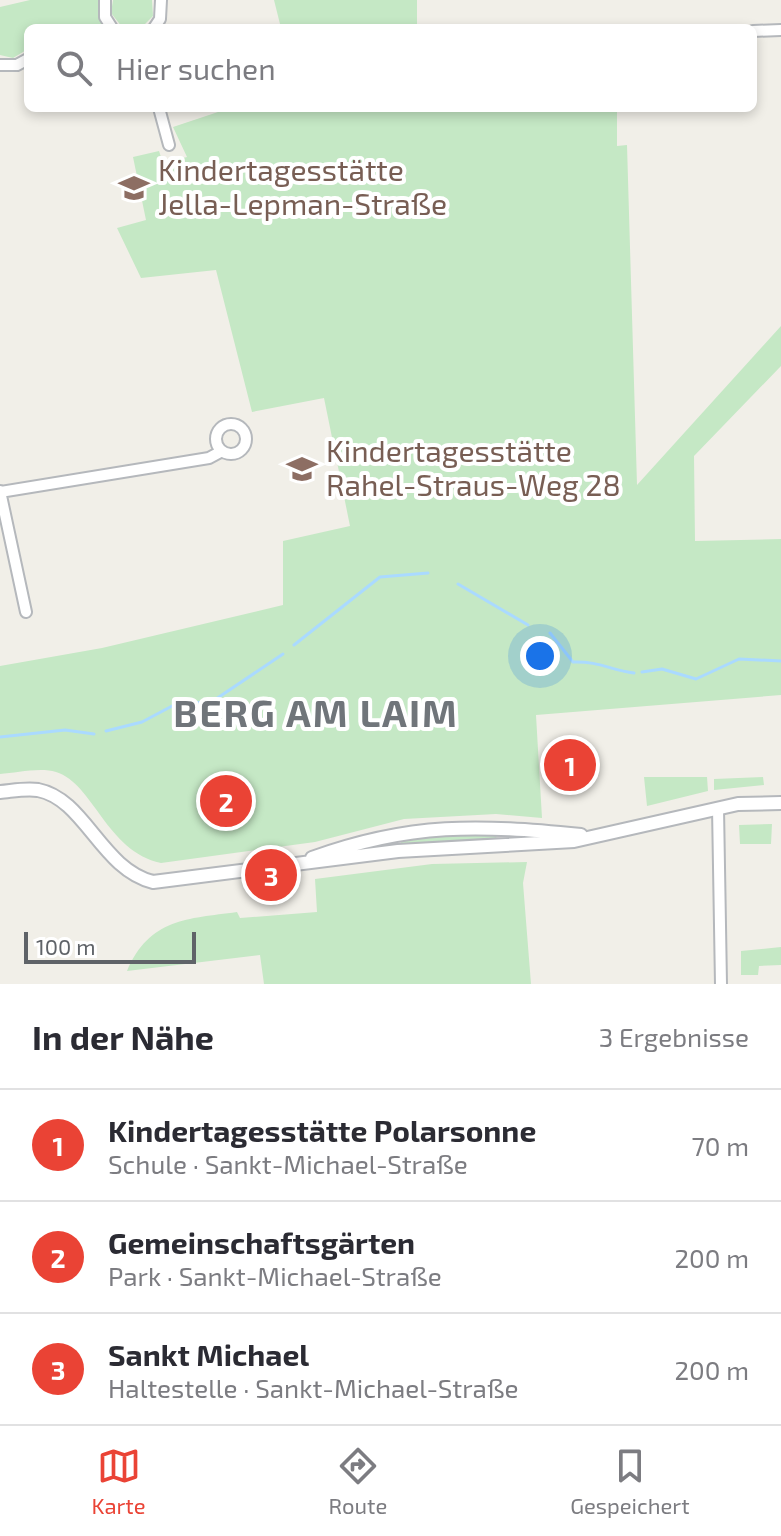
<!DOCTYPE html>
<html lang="de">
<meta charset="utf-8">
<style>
:root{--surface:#fff;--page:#f2f2f3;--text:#2b2b33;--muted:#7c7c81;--line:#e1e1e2;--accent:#ea4335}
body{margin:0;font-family:"Exo 2",sans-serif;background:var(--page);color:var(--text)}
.scale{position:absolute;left:24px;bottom:20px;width:172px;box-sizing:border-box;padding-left:8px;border:4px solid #5f6368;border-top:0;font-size:22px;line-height:28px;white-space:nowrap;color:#5f6368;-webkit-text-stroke:6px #fff;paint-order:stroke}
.you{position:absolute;left:540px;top:656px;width:28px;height:28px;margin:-20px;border:6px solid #fff;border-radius:50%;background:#1a73e8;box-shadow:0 0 0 12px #1a73e833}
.badge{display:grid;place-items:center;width:52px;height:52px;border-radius:50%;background:var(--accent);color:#fff;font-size:26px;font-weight:700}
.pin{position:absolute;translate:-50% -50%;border:4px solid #fff;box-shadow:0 2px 8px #0006}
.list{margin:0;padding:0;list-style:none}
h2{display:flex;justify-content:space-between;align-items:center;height:104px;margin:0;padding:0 32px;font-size:34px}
h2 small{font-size:26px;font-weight:400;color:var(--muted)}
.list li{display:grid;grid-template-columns:52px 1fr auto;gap:24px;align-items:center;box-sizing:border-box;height:112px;padding:0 32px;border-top:2px solid var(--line)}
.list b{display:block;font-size:30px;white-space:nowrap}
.list p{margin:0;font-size:26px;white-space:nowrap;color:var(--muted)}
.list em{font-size:26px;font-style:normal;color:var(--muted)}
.icon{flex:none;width:44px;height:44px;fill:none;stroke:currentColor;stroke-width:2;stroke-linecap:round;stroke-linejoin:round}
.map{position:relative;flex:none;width:781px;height:984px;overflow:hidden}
.search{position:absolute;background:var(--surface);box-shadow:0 4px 12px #0003;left:24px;right:24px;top:24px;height:88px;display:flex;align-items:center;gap:20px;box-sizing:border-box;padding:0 28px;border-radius:12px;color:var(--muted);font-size:30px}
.sheet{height:440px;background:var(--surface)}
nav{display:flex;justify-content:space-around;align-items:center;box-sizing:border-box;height:112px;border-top:2px solid var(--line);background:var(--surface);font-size:22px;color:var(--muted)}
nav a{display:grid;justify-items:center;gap:4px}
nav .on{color:var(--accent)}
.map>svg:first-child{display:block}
.green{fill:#c5e8c5}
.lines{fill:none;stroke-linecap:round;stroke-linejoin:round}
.stream{stroke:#aadaff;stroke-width:3}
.minor-casing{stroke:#b5b8bc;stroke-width:14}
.tertiary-casing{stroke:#b5b8bc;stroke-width:16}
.minor{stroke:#fff;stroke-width:10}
.tertiary{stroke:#fff;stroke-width:12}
.labels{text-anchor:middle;stroke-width:8;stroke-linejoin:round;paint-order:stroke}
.education-label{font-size:30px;fill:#785e54;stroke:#fff;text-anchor:start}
.district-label{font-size:38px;font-weight:bold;letter-spacing:2px;fill:#70757a;stroke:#fff}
</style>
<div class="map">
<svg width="781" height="984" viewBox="0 0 781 984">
<rect width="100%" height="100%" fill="#f1efe8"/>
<path class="green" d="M30,0H98L102,28H28V49L13,58L0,55V7Z
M113,0H152L153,16L141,28L122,27L111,13Z
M274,0H417V28H281Z
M218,108H617V146L627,145L637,485L781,326V366L694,456L695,541L781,539V695L536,715L542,818L496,814L404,819L315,842L161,863C106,851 94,784 56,772C40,767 16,773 0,774V666L102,648L283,605V541L350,526L324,398L252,412L216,270L141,278L117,228L146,220L133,157L159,151L163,163L187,157L173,127L218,112Z
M644,777H707L708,791L647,806Z
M763,777L764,785L714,790V779Z
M772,824L771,844H740L739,825Z
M497,832L496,841L402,847L400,837Z
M527,862L523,883L531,984H264L260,955L127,971C150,918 187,919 237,912L240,918L317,912L315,879L432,864Z
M781,906V965L759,966L758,975H741V951L781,947Z"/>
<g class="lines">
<path class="stream" d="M458,584L528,625
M550,633L573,662C598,661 611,670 634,673
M294,645L380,577L428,573
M642,672L662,669L696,679L739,659L781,661
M106,731L142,722L174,705L213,701L283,654
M0,737L65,730L94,734"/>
<g class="minor-casing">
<path id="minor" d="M105,0V17L112,28
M154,28L160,19L161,0
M753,31L781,30
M0,65H17L28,59
M159,108L169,145
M216 439a15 15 0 1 1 30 0a15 15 0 1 1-30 0Z
M0,491L26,612
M0,492L209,458L222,451
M718,808L721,984"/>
</g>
<g class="tertiary-casing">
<path id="tertiary" d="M0,792C12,791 26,788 38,790C85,799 101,869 153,882L398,851L574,841L738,804L781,803
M312,858C411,822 479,825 581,835"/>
</g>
<use href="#minor" class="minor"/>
<use href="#tertiary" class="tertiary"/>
</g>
<defs>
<g id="school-bare" transform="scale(2.4)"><path d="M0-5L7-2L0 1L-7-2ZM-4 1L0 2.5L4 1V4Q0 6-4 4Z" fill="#8d6e63" stroke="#fff" stroke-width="2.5" paint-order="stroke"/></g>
</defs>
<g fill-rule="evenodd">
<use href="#school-bare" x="134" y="188"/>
<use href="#school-bare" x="302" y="469"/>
</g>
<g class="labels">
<g class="education-label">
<text x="158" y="181">Kindertagesstätte<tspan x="158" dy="34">Jella-Lepman-Straße</tspan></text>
<text x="326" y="462">Kindertagesstätte<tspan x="326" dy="34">Rahel-Straus-Weg 28</tspan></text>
</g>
<g class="district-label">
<text x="316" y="727">BERG AM LAIM</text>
</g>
</g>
</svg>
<div class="scale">100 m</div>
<div class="you"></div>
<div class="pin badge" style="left:570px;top:765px">1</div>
<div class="pin badge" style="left:226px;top:801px">2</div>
<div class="pin badge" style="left:271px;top:875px">3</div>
<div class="search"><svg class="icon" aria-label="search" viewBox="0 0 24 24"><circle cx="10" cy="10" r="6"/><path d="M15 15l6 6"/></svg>Hier suchen</div>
</div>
<section class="sheet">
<h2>In der Nähe<small>3 Ergebnisse</small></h2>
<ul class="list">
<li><span class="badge">1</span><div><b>Kindertagesstätte Polarsonne</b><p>Schule · Sankt-Michael-Straße</p></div><em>70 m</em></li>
<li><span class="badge">2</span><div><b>Gemeinschaftsgärten</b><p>Park · Sankt-Michael-Straße</p></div><em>200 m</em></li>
<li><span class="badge">3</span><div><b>Sankt Michael</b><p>Haltestelle · Sankt-Michael-Straße</p></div><em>200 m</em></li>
</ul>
</section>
<nav>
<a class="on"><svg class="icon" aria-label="map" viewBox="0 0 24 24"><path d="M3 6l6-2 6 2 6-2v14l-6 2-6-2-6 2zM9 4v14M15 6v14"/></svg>Karte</a>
<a><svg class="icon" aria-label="directions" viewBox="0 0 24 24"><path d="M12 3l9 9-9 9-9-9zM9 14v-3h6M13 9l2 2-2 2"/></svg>Route</a>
<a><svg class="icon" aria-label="saved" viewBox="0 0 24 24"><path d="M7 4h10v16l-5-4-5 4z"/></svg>Gespeichert</a>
</nav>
